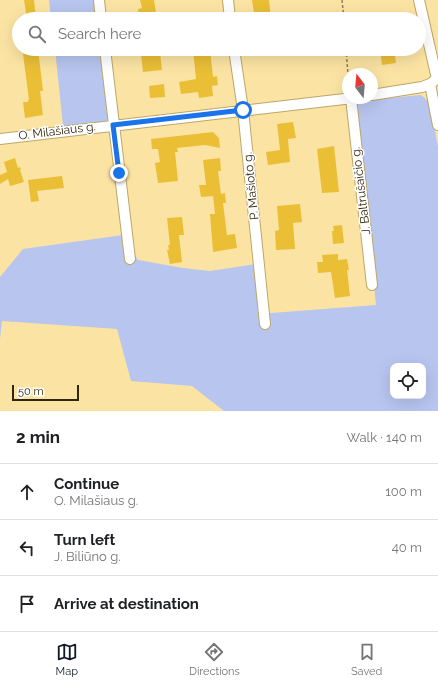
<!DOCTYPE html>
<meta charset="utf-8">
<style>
:root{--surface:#fff;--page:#f6f6f6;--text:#202124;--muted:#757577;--line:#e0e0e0;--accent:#111827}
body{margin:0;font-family:Raleway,sans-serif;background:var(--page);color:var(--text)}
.controls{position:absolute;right:12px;bottom:12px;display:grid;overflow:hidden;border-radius:8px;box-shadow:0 4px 16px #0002}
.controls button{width:36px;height:36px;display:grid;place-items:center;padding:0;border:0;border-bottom:1px solid var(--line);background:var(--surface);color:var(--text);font:20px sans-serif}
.compass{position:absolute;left:342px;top:68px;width:36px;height:36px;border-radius:50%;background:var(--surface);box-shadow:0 4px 16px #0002;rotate:344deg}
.scale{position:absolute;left:12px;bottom:10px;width:67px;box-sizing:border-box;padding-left:4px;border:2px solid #31270d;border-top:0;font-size:11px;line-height:14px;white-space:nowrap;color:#31270d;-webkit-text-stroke:3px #fff;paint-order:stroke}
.stop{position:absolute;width:12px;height:12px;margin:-9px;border:3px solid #1a73e8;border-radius:50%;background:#fff}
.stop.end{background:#1a73e8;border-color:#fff;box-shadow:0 1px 4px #0008}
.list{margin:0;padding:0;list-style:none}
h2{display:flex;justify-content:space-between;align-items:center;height:52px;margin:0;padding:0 16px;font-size:17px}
h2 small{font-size:13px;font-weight:400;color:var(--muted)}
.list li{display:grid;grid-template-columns:26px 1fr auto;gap:12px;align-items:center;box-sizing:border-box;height:56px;padding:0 16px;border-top:1px solid var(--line)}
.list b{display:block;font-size:15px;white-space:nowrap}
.list p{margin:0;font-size:13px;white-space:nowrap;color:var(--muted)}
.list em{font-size:13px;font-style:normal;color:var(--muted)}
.icon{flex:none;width:22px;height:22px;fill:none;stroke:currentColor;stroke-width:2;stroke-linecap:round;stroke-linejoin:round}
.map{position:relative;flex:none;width:438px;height:411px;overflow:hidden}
.search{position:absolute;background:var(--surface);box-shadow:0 4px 16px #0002;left:12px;right:12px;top:12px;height:44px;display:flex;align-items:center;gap:10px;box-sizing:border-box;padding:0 14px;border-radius:22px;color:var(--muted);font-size:15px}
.sheet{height:220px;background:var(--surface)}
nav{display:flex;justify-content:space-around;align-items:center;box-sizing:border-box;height:56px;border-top:1px solid var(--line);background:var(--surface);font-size:11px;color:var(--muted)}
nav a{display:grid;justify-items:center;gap:2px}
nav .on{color:var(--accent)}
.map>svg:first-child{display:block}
.green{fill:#b7c5ef;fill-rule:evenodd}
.building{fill:#eabf36}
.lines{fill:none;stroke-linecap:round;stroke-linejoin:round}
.street-casing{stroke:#bda667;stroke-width:12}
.path{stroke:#938356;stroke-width:1.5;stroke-dasharray:3 2;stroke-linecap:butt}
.street{stroke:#fff;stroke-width:10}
.route{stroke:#1a73e8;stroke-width:5}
.labels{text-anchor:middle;stroke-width:3;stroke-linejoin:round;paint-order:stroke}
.street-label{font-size:12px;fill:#31270d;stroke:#fff}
</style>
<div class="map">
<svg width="438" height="411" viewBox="0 0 438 411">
<rect width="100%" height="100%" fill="#fbe4a3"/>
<path class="green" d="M49,0H96L98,19H51Z
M55,49H102L110,117L107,121L63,126Z
M421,95L429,102L438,146V411H224L192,386L131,381L117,329L2,321L0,339V277L23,249L123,235L138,260L183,268L210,271L256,264L258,314L376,305L365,199L355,107L358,101ZM393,366H423V396H393Z"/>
<path class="building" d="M24,0H34L36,19H27Z
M140,0H154L157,19H139L138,9L142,8Z
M252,0H269L271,19H255Z
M24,49H38L43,91H40L43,115L25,118L23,102H28V100H29L23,54H25Z
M193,49H210L213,77L217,76L218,85L212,86L213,96L199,98L198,92L181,94L179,82L196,79Z
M380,49H394L396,63L382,65Z
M160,52L162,70L143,72L141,54Z
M164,84L165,97L150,98L149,86Z
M293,122L296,138L288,139L290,162L268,165L266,152L280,150L277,124Z
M213,132L219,138L220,148L205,145L177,148L178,152H175L178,181L158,183L155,163L160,162L158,149H152L151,139Z
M334,146L339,192L322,193L317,149Z
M15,158L18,168L20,167L21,169L20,170L24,182L10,186L8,179L0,184V175L7,172L4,162Z
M220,158L221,171H218L221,194L225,193L226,203H223L227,235L235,234L237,248L213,252L210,214H215L213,196L201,197L199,185H206L203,160Z
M62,176L64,188L37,191L39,201L31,202L28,180Z
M300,204L302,222L293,223L295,249L276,250L275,231L279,230L277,206Z
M182,217L184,235H179L182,262L170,264L167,250H169L168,245H170L167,218Z
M342,225L344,243L333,244L332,231H334L333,226Z
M338,254V260L347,259L349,270H347L350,296L335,298L331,272L318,273L317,262H323L322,255Z"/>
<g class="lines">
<g class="street-casing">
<path id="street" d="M99,0L101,19
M228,0L230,19
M419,0L437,79
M105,49L130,259
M234,49L243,110L265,324
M430,84L438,125
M372,95L422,87L430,84L438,78
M351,98L372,285
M0,139L353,98"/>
</g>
<path class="path" d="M342,0L344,19
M346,49L348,74"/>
<use href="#street" class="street"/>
</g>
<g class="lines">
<path class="route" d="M119,173L113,125L243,110"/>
</g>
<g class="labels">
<g class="street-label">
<text transform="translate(57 131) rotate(-7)" y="4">O. Milašiaus g.</text>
<text transform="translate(251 186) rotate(-96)" y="4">P. Mašioto g.</text>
<text transform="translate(361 191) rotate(-97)" y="4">J. Baltrušaičio g.</text>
</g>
</g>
</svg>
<div class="controls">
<button><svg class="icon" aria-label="locate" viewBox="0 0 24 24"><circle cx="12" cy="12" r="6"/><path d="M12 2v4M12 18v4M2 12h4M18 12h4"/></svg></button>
</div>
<svg class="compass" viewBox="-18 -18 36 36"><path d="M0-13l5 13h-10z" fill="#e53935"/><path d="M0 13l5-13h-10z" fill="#757577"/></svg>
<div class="scale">50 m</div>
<div class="stop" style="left:243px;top:110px"></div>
<div class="stop end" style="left:119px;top:173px"></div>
<div class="search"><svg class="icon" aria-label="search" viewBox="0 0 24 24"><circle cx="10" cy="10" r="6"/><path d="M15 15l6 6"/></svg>Search here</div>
</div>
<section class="sheet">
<h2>2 min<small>Walk · 140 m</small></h2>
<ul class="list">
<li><svg class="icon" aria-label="ahead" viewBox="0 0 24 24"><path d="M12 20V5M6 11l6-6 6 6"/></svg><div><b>Continue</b><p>O. Milašiaus g.</p></div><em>100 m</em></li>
<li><svg class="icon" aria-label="left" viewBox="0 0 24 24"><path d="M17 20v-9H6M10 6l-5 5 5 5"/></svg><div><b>Turn left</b><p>J. Biliūno g.</p></div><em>40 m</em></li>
<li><svg class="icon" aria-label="arrive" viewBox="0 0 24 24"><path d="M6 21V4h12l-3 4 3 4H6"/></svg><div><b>Arrive at destination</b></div></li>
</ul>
</section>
<nav>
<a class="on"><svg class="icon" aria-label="map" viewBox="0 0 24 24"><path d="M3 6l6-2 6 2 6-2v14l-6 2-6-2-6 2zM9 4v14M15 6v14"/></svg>Map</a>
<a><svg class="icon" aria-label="directions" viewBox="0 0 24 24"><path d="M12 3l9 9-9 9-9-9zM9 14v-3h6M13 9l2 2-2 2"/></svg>Directions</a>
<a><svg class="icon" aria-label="saved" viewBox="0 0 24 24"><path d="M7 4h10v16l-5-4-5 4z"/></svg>Saved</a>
</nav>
